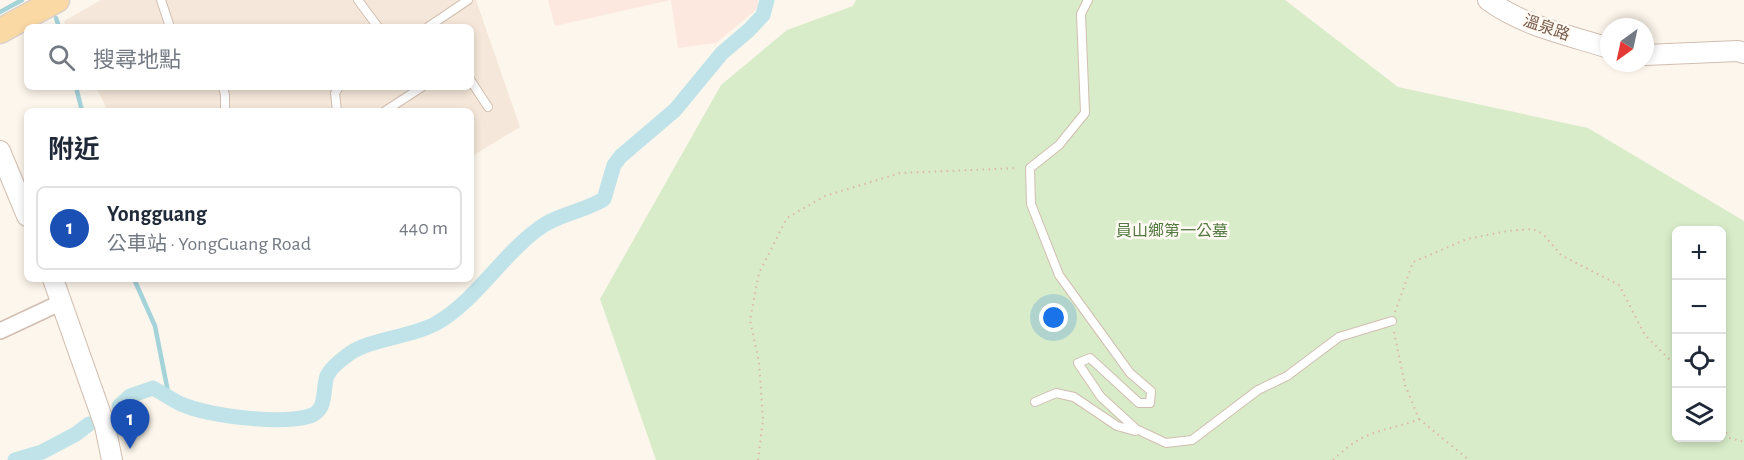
<!DOCTYPE html>
<html lang="zh-TW">
<meta charset="utf-8">
<style>
:root{--surface:#fff;--page:#f2f2f3;--text:#1f2937;--muted:#747a83;--line:#e0e1e3;--accent:#0f766e}
body{margin:0;font-family:"Alegreya Sans","Noto Sans TC",sans-serif;background:var(--page);color:var(--text)}
.controls{position:absolute;right:18px;bottom:18px;display:grid;overflow:hidden;border-radius:9px;box-shadow:0 3px 9px #0003}
.controls button{width:54px;height:54px;display:grid;place-items:center;padding:0;border:0;border-bottom:2px solid var(--line);background:var(--surface);color:var(--text);font:30px sans-serif}
.compass{position:absolute;left:1600px;top:18px;width:54px;height:54px;border-radius:50%;background:var(--surface);box-shadow:0 3px 9px #0003;rotate:213deg}
.you{position:absolute;left:1054px;top:318px;width:21px;height:21px;margin:-15px;border:4px solid #fff;border-radius:50%;background:#1a73e8;box-shadow:0 0 0 9px #1a73e833}
.badge{display:grid;place-items:center;width:39px;height:39px;border-radius:50%;background:var(--accent);color:#fff;font-size:20px;font-weight:700}
.pin{position:absolute;translate:-50% -50px;filter:drop-shadow(0 2px 3px #0008)}
.pin::after{content:'';position:absolute;top:32px;width:21px;height:18px;background:inherit;clip-path:polygon(0 0,100% 0,50% 100%)}
.list{margin:0;padding:0;list-style:none}
h2{display:flex;justify-content:space-between;align-items:center;height:78px;margin:0;padding:0 24px;font-size:26px}
h2 small{font-size:20px;font-weight:400;color:var(--muted)}
.list li{display:grid;grid-template-columns:39px 1fr auto;gap:18px;align-items:center;box-sizing:border-box;height:84px;margin:0 12px 12px;padding:0 12px;border:2px solid var(--line);border-radius:9px}
.list b{display:block;font-size:22px;white-space:nowrap}
.list p{margin:0;font-size:20px;white-space:nowrap;color:var(--muted)}
.list em{font-size:20px;font-style:normal;color:var(--muted)}
.icon{flex:none;width:33px;height:33px;fill:none;stroke:currentColor;stroke-width:2;stroke-linecap:round;stroke-linejoin:round}
.map{position:relative;flex:none;width:1744px;height:460px;overflow:hidden}
.search{position:absolute;background:var(--surface);box-shadow:0 3px 9px #0003;left:24px;top:24px;width:450px;height:66px;display:flex;align-items:center;gap:15px;box-sizing:border-box;padding:0 21px;border-radius:9px;color:var(--muted);font-size:22px}
.panel{position:absolute;background:var(--surface);box-shadow:0 3px 9px #0003;left:24px;top:108px;width:450px;height:174px;border-radius:9px}
.map>svg:first-child{display:block}
.residential{fill:#f5e8da}
.commercial{fill:#fde8e0}
.green{fill:#d8ecc9;fill-rule:evenodd}
.lines{fill:none;stroke-linecap:round;stroke-linejoin:round}
.stream{stroke:#a5d3da;stroke-width:4.5}
.canal{stroke:#bfe3e8;stroke-width:15}
.service-casing{stroke:#d1beb0;stroke-width:10}
.minor-casing{stroke:#d1beb0;stroke-width:18}
.tertiary-casing{stroke:#d1beb0;stroke-width:22}
.primary-casing{stroke:#dad1cd;stroke-width:27}
.path{stroke:#d9b8a5;stroke-width:2;stroke-dasharray:1.5 4.5;stroke-linecap:butt}
.service{stroke:#fff;stroke-width:8}
.minor{stroke:#fff;stroke-width:15}
.tertiary{stroke:#fff;stroke-width:20}
.primary{stroke:#fbd9a5;stroke-width:24}
.labels{text-anchor:middle;stroke-width:5;stroke-linejoin:round;paint-order:stroke}
.street-label{font-size:16px;fill:#7a5c4d;stroke:#fffaf3}
.park-label{font-size:16px;fill:#537a41;stroke:#fffaf3}
</style>
<div class="map">
<svg width="1744" height="460" viewBox="0 0 1744 460">
<rect width="100%" height="100%" fill="#fdf6ec"/>
<path class="residential" d="M101,0H476L520,127L471,157V111H108L96,87H471V27H66L64,21Z"/>
<path class="commercial" d="M548,0H758V8L716,43L678,48L671,0L555,26Z"/>
<path class="green" d="M856,0H1285L1398,87L1588,128L1744,221V460H656L600,299L721,85L787,30L853,6ZM1676,231H1722V438H1676Z"/>
<g class="lines">
<path class="stream" d="M0,12L22,0
M56,18L59,27
M76,87L82,111
M134,279L155,326L169,397"/>
<path class="canal" d="M119,406L130,396L153,388C162,393 171,399 181,404C209,416 281,425 310,416C328,410 322,390 327,376C331,367 342,359 349,354C369,339 411,337 435,324C477,300 500,257 538,229C557,214 583,212 604,199L614,165L621,156L675,110L722,53L749,30L763,15L767,0
M15,460L42,452L76,434L89,424"/>
<g class="service-casing">
<path id="service" d="M161,0L170,27
M358,0L378,27
M1088,0L1081,14L1085,113L1059,145L1030,168L1031,204L1059,275L1130,373L1151,391L1150,403H1139L1090,358L1078,363L1101,397L1136,429L1166,443L1192,440L1258,390L1287,376L1339,337L1392,321
M428,27L468,0
M471,81L488,107
M223,87L225,95V111
M337,111L335,93L339,87
M385,111L422,87
M1035,402L1056,393L1074,397L1117,426L1135,431"/>
</g>
<g class="minor-casing">
<path id="minor" d="M0,331L62,302"/>
</g>
<g class="tertiary-casing">
<path id="tertiary" d="M1488,0C1523,26 1568,35 1609,48
M1645,55L1738,51L1744,53
M0,151L27,216
M53,279L105,426L112,460"/>
</g>
<g class="primary-casing">
<path id="primary" d="M0,31L57,0"/>
</g>
<path class="path" d="M1395,312L1413,262L1467,239L1507,231L1533,229L1543,234L1561,255L1619,285L1645,335L1676,366
M1419,419L1469,460
M1722,428L1730,438L1744,442
M758,460L763,420L759,362L750,320L759,273L787,218L825,196L900,173L1018,168
M1333,460C1344,450 1355,440 1369,435C1385,428 1403,426 1419,419L1405,385L1394,332"/>
<use href="#service" class="service"/>
<use href="#minor" class="minor"/>
<use href="#tertiary" class="tertiary"/>
<use href="#primary" class="primary"/>
</g>
<g class="labels">
<g class="street-label">
<text transform="translate(1547 27) rotate(19)" y="6">溫泉路</text>
</g>
<g class="park-label">
<text x="1172" y="236">員山鄉第一公墓</text>
</g>
</g>
</svg>
<div class="controls">
<button>+</button>
<button>−</button>
<button><svg class="icon" aria-label="locate" viewBox="0 0 24 24"><circle cx="12" cy="12" r="6"/><path d="M12 2v4M12 18v4M2 12h4M18 12h4"/></svg></button>
<button><svg class="icon" aria-label="layers" viewBox="0 0 24 24"><path d="M12 4l9 5-9 5-9-5zM3 14l9 5 9-5"/></svg></button>
</div>
<svg class="compass" viewBox="-18 -18 36 36"><path d="M0-13l5 13h-10z" fill="#e53935"/><path d="M0 13l5-13h-10z" fill="#747a83"/></svg>
<div class="you"></div>
<div class="pin badge" style="left:130px;top:449px;background:#1a4fb4">1</div>
<div class="search"><svg class="icon" aria-label="search" viewBox="0 0 24 24"><circle cx="10" cy="10" r="6"/><path d="M15 15l6 6"/></svg>搜尋地點</div>
<section class="panel">
<h2>附近<small></small></h2>
<ul class="list">
<li><span class="badge" style="background:#1a4fb4">1</span><div><b>Yongguang</b><p>公車站 · YongGuang Road</p></div><em>440 m</em></li>
</ul>
</section>
</div>
